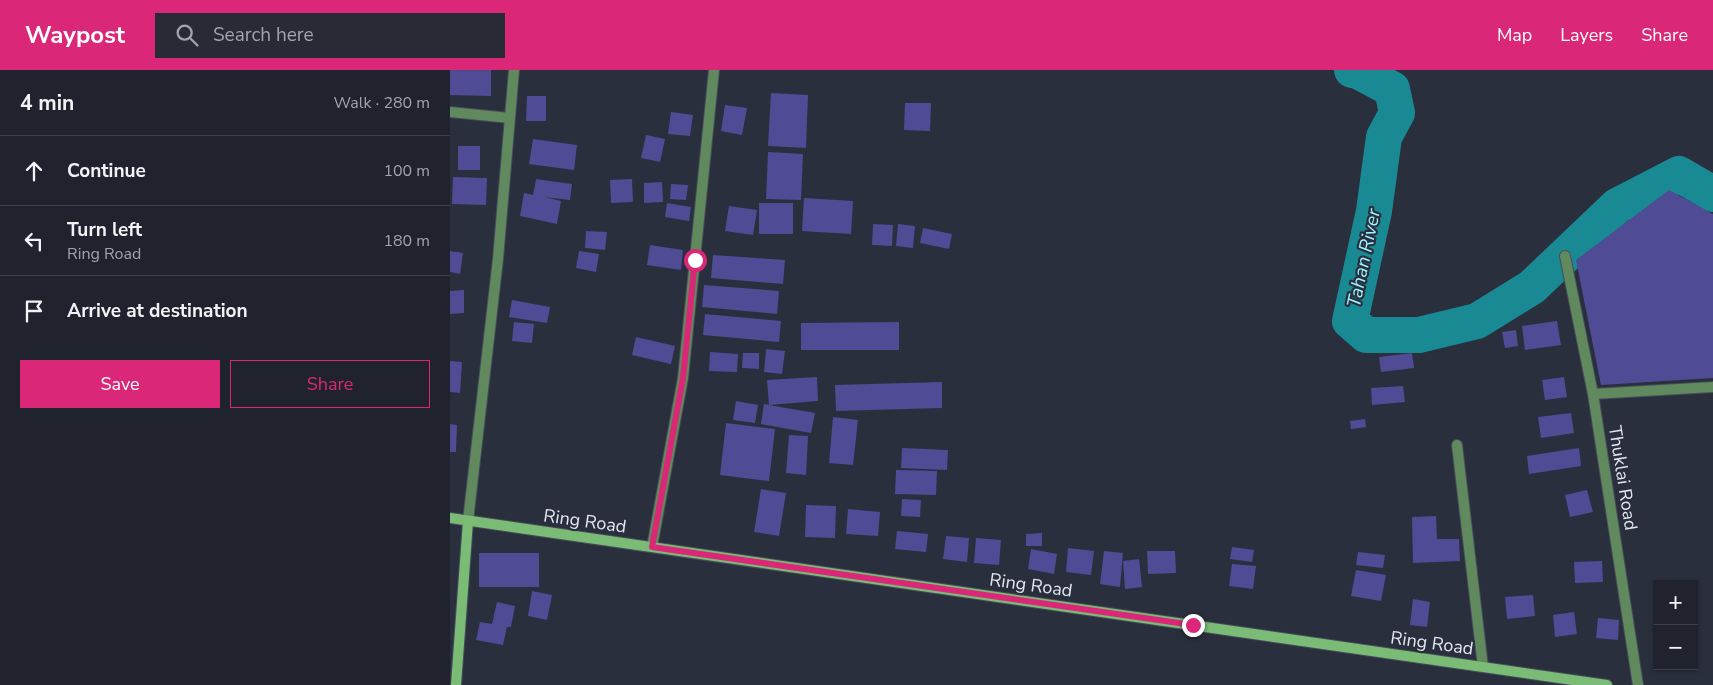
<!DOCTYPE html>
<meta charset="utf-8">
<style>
:root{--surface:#20232e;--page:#282b36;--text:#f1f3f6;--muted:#a2a4aa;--line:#3d404a;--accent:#db2777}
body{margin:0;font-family:"Nunito Sans",sans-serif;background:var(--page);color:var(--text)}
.controls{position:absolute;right:15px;bottom:15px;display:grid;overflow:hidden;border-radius:0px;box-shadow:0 1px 4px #0004}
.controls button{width:45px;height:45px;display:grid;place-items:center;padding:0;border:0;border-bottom:1px solid var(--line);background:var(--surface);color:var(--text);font:25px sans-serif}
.stop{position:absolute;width:15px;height:15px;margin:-11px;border:4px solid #db2777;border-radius:50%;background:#fff}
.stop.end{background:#db2777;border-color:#fff;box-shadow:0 1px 5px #0008}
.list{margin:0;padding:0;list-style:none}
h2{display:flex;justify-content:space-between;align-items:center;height:65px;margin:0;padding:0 20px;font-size:21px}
h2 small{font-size:16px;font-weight:400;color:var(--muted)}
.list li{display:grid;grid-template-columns:32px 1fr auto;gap:15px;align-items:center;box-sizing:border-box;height:70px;padding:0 20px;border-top:1px solid var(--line)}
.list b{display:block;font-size:19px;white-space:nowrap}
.list p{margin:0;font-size:16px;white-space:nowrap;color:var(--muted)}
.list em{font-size:16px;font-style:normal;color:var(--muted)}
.actions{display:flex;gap:10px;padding:15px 20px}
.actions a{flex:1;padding:11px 0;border:1px solid var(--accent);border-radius:0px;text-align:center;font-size:18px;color:var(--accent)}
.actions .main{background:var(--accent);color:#fff}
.icon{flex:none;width:28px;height:28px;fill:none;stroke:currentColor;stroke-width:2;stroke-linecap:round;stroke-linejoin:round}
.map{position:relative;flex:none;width:1263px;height:615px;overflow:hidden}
header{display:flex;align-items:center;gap:30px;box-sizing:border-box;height:70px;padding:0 25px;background:var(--accent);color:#fff}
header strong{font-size:24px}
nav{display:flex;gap:28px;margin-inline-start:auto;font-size:18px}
.search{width:350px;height:45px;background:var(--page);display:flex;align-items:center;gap:12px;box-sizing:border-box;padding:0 18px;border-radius:0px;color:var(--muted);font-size:19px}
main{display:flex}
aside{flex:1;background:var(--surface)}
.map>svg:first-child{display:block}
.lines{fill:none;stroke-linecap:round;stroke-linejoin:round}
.river{stroke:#198a93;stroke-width:36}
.building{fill:#4f4b94}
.lane-casing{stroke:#474c5a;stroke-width:12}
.street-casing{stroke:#474c5a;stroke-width:12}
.secondary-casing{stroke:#474c5a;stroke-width:12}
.lane{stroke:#60895d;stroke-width:10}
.street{stroke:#60895d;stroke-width:10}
.secondary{stroke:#7abb75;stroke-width:10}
.route{stroke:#db2777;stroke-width:6}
.labels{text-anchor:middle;stroke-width:4.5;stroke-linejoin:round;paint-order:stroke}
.street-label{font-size:18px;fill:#e2e6f0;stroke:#2a2f3e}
.water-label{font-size:19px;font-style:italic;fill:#9af5ff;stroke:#2a2f3e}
</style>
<header>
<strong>Waypost</strong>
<div class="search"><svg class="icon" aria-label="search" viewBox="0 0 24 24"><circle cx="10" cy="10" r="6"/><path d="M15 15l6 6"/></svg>Search here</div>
<nav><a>Map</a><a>Layers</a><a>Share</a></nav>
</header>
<main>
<aside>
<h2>4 min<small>Walk · 280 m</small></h2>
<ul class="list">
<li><svg class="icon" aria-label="ahead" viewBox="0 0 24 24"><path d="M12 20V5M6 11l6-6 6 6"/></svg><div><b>Continue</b></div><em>100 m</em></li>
<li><svg class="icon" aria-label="left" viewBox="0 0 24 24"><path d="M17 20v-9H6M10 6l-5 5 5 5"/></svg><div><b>Turn left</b><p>Ring Road</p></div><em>180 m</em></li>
<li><svg class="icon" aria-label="arrive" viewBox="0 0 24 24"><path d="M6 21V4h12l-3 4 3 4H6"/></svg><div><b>Arrive at destination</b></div></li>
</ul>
<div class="actions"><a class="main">Save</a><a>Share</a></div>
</aside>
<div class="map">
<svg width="1263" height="615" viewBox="0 0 1263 615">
<rect width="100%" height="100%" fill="#2a2f3e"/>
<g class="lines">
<path class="river" d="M902,0L908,1L942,19L947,43L934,67L924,141L900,251L916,265H969L1027,251L1082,217L1167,136L1229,104L1263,124"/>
</g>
<path class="building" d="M0,0H41V26L0,25Z
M321,23L358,25L356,78L318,76Z
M77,26H96V51H76Z
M455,33H481L480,61L454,60Z
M275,35L297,38L292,65L271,61Z
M221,42L243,45L240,66L218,64Z
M196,65L215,69L210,92L191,88Z
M83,69L127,75L124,100L79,94Z
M8,76H30V100H8Z
M318,82L353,84L351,130L316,129Z
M3,107L37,108L36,135L2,134Z
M86,109L122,114L120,130L94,127L111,131L107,154L70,146L74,123L83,125Z
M182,109L183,132L161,133L160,110Z
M212,112L213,132L194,133V113Z
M221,114L238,115L236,130L220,129Z
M1219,120L1263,144V308L1151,315L1126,190Z
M354,128L403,131L401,164L352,161Z
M217,133L241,137L239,151L215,147Z
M309,133H343V164H309Z
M279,136L307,140L303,165L275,161Z
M423,154L443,155L442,176L422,175Z
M448,154L465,156L463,178L446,176Z
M473,158L502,164L499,179L470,173Z
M136,161L157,162L155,180L135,178Z
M200,175L233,180L231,200L197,195Z
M0,181L13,183L10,204L0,202Z
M129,181L149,184L146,202L126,198Z
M263,185L335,190L333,214L261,208Z
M254,215L329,221L327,244L252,237Z
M14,220V243L0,244V221Z
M62,230L100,237L97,253L59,247Z
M255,244L331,251L329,272L253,265Z
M1107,251L1111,275L1075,280L1072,256Z
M64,252L84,254L82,273L62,271Z
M449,252V280H351V253Z
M1066,260L1068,276L1055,278L1052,262Z
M186,267L225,276L221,294L182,285Z
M316,279L335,281L332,304L314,302Z
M260,282L288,284L287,302L259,301Z
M293,283H309V299L292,298Z
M962,283L964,298L931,302L929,287Z
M0,291L12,292L10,323L0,322Z
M367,307L368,331L319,335L365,343L361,363L311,354L314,334L319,335L317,310Z
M1114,307L1117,327L1095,330L1092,310Z
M492,312V338L386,341L385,315Z
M953,316L955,332L922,335L921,318Z
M286,331L308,335L305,353L283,350Z
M1121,343L1124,363L1091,368L1088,347Z
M383,347L408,350L403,395L379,393Z
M915,349L916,357L901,359L900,351Z
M276,353L325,359L319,411L270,405Z
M0,354L7,355L6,382H0Z
M339,365L358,366L356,405L336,403Z
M452,378L498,380L497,400L451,398Z
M1129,378L1131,396L1079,404L1077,386Z
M446,400L487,401L486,425L445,424Z
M311,419L336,423L329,466L304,462Z
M1137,420L1143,442L1120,447L1115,425Z
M452,429L471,430L470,447L451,446Z
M356,435L386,436L385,468L355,467Z
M398,439L430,442L428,466L396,464Z
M986,446L987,469H1009L1010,491L963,493L962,447Z
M447,461L478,464L476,482L445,479Z
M592,463V476H576V464Z
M496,466L519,468L517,492L493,489Z
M526,468L551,470L549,495L524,493Z
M782,477L804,480L802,492L780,489Z
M618,478L644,481L641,505L616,502Z
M581,479L607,484L604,504L578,499Z
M654,481L673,483L670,517L650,514Z
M697,481H725L726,503L698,504Z
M908,482L935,485L933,498L906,495Z
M29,483H89V517H29Z
M689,489L692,517L675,519L673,491Z
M1152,491L1153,512L1125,513L1124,492Z
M782,494L806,496L803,519L779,516Z
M906,500L936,505L931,531L901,526Z
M82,521L102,525L97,550L78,546Z
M1083,525L1085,546L1057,549L1055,527Z
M963,529L980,532L977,557L960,555Z
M47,532L65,536L61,557H57L53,575L26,570L30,552L42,554Z
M1124,542L1127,564L1105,567L1103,545Z
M1148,548L1169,550L1168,570L1146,568Z"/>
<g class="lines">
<g class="lane-casing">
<path id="lane" d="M1007,375L1033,597"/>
</g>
<g class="street-casing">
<path id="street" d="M0,42L60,48
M1115,186L1143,324
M18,451L48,189L64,0
M202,477L233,308L264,0
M1188,615L1143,324L1263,317"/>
</g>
<g class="secondary-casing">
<path id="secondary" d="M0,448L1157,615
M6,615L18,451"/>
</g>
<use href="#lane" class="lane"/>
<use href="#street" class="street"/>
<use href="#secondary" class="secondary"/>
</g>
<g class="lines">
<path class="route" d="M245,190L233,308L202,477L743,555"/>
</g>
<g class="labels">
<g class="street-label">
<text transform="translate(1173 408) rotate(81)" y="6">Thuklai Road</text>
<text transform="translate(135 451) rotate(8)" y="6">Ring Road</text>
<text transform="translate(581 515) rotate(8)" y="6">Ring Road</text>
<text transform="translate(982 573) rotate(8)" y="6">Ring Road</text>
</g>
<g class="water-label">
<text transform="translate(913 188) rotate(-78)" y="7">Tahan River</text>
</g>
</g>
</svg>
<div class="controls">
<button>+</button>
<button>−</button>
</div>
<div class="stop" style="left:245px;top:190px"></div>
<div class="stop end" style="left:743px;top:555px"></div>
</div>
</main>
